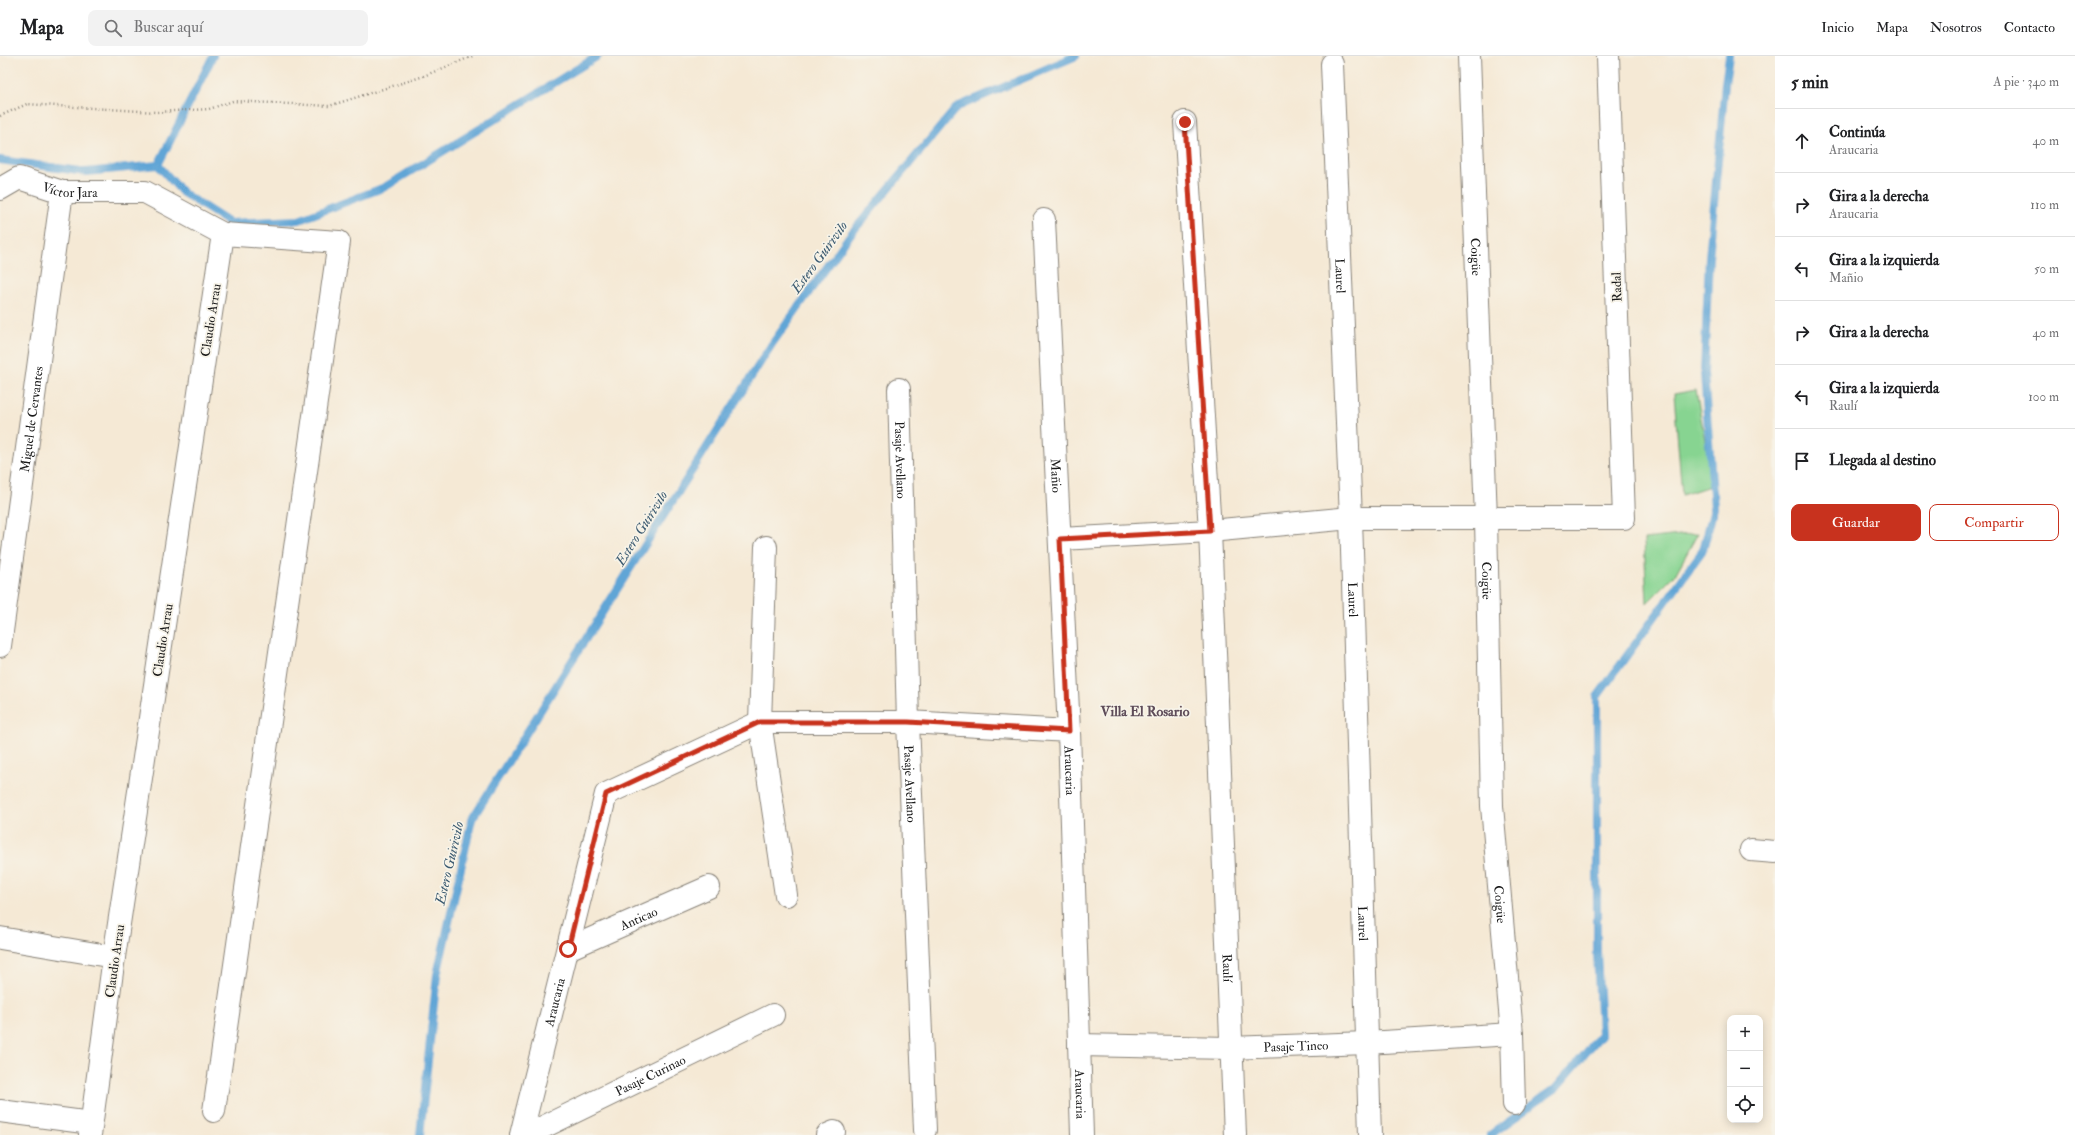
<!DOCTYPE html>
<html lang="es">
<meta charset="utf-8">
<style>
:root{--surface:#fff;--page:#f2f2f2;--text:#202124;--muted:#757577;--line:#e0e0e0;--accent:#c8321e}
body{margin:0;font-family:"IM FELL Double Pica",serif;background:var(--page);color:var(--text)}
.controls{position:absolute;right:12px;bottom:12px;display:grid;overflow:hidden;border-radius:8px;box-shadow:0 2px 10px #0003}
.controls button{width:36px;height:36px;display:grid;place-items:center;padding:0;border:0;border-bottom:1px solid var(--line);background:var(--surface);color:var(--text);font:20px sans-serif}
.stop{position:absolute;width:12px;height:12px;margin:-9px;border:3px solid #c8321e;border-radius:50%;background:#fff}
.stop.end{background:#c8321e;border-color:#fff;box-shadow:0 1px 4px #0008}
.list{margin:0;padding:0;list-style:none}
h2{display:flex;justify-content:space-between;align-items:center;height:52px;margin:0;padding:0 16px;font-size:17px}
h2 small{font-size:13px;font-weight:400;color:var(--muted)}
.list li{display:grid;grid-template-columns:26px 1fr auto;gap:12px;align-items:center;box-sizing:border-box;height:64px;padding:0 16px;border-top:1px solid var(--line)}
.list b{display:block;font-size:15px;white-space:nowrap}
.list p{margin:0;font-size:13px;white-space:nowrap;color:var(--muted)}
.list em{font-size:13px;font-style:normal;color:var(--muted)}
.actions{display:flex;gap:8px;padding:12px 16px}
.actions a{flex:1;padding:9px 0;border:1px solid var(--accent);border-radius:8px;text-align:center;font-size:14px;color:var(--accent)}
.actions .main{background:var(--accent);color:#fff}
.icon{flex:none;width:22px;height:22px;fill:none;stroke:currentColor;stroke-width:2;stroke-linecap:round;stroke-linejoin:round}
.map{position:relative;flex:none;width:1775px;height:1079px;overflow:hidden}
header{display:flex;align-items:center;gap:24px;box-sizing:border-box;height:56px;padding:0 20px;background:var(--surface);border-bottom:1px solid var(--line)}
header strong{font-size:19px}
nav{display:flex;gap:22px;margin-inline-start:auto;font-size:14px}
.search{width:280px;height:36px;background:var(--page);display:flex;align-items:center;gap:10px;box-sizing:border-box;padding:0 14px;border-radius:8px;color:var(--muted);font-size:15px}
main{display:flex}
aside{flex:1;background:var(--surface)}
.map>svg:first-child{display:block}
.green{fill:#87d491;stroke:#527856}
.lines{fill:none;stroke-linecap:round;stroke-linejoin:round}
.stream{stroke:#61a5d6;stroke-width:8}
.street-casing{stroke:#888278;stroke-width:24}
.path{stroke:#888278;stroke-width:2.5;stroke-dasharray:1 3;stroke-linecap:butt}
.street{stroke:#fff;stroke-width:22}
.route{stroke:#c8321e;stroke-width:5}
.labels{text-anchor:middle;stroke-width:3.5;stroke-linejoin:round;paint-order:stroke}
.street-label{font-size:13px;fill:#1c1c1c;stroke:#f7f3e8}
.water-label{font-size:14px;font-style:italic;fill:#3b5a70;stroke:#f7f3e8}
.neighbourhood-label{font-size:14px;font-weight:bold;fill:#5e4c59;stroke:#f7f3e8}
</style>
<header>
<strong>Mapa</strong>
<div class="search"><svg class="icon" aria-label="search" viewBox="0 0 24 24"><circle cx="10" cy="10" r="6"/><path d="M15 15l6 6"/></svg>Buscar aquí</div>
<nav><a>Inicio</a><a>Mapa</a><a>Nosotros</a><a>Contacto</a></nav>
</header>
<main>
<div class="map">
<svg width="1775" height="1079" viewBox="0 0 1775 1079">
<rect width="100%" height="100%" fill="#f7f3e8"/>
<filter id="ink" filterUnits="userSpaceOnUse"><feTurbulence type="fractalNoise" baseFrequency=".025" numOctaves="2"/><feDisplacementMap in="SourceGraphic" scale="8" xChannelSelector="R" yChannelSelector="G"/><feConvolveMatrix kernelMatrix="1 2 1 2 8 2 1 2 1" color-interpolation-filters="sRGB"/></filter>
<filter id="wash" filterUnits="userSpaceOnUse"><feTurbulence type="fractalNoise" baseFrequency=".012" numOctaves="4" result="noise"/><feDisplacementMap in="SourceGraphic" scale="16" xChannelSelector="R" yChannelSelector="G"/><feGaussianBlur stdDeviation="0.9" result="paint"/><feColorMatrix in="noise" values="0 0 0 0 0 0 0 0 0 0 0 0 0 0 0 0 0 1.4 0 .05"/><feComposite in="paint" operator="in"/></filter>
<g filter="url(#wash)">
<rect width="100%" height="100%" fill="#f5e9d5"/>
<path class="green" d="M1696,334L1713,429L1682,439L1674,338Z
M1698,477L1675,519L1647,547L1644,483Z"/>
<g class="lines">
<path class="stream" d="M0,104L86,116L158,109L183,137L230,167L299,164L385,131L598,0
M158,109L213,0
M420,1079L437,919L472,763L772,288L850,179L957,51L1076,0
M1490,1079L1555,1033L1601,979L1597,895V641L1703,494L1714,452L1704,317L1709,202L1725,28L1729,0"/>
</g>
</g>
<g filter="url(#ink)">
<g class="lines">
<g class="street-casing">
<g id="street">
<path id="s1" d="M1469,0L1486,463L1492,750L1512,978L1514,1048"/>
<path id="s2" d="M1332,8L1351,462L1370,1079"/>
<path id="s3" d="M1185,66L1210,475L1235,1079"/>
<path id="s4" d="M0,133L19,122L62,136H145L223,178L114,901L90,1079"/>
<path id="s5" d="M1044,164L1069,675L1082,1079"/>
<path id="s6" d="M899,333L908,666L925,1074"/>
<path d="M1060,483L1210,475L1351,462H1624L1608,0"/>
<path d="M766,491L760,666L786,839"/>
<path id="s7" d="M0,590L62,136"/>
<path d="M1751,794L1775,796"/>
<path d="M0,882L114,901"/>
<path id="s8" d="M568,893L709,831"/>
<path id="s9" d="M1079,989L1230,992L1367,987L1512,978"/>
<path d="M0,1055L91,1067"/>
<path d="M214,1055L339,186L223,178"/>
<path id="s10" d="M521,1079L606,738L760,666H908L1069,675"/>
<path id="s11" d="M527,1079L773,959"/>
<path d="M827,1079L834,1076"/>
</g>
</g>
<path class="path" d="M0,60L27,48L156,56L209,53L233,45L329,50L421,21L473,0"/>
<use href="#street" class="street"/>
</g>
</g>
<g class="lines" filter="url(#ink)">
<path class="route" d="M568,893L606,738L760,666H908L1069,675L1060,483L1210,475L1185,66"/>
</g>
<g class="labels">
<g class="street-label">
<text dy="5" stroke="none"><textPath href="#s4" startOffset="75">Víctor Jara</textPath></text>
<text dy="5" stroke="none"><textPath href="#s1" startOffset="201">Coigüe</textPath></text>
<text dy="5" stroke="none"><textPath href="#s2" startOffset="212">Laurel</textPath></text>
<text transform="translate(1616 231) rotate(-92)" y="5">Radal</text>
<text transform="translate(210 264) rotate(-81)" y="5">Claudio Arrau</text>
<text dy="5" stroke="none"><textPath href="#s7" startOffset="229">Miguel de Cervantes</textPath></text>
<text dy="5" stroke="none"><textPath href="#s6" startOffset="71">Pasaje Avellano</textPath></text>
<text dy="5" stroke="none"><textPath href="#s5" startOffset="256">Mañio</textPath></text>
<text dy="5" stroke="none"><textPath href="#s1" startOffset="525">Coigüe</textPath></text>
<text dy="5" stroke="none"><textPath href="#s2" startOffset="536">Laurel</textPath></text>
<text transform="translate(162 584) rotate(-81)" y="5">Claudio Arrau</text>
<text dy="5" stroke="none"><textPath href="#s5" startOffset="551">Araucaria</textPath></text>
<text dy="5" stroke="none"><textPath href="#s6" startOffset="395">Pasaje Avellano</textPath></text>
<text dy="5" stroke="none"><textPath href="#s1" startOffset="849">Coigüe</textPath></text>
<text dy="5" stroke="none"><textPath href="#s8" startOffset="77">Anticao</textPath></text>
<text dy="5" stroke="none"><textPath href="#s2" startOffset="860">Laurel</textPath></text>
<text transform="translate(114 905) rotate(-82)" y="5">Claudio Arrau</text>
<text dy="5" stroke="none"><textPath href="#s3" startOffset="847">Raulí</textPath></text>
<text dy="5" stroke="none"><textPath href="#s10" startOffset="137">Araucaria</textPath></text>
<text dy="5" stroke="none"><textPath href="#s9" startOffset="217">Pasaje Tineo</textPath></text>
<text dy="5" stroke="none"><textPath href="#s11" startOffset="137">Pasaje Curinao</textPath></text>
<text dy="5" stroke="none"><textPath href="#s5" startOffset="875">Araucaria</textPath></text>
</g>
<g class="water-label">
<text transform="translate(819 201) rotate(-54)" y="5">Estero Guirivilo</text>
<text transform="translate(641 472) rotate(-58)" y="5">Estero Guirivilo</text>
<text transform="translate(449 807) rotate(-77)" y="5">Estero Guirivilo</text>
</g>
<g class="neighbourhood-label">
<text x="1145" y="660">Villa El Rosario</text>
</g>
</g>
</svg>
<div class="controls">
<button>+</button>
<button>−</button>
<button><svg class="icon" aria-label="locate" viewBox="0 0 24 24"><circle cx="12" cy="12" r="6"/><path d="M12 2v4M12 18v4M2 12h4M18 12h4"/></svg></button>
</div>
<div class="stop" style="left:568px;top:893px"></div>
<div class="stop end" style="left:1185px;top:66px"></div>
</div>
<aside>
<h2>5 min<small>A pie · 340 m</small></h2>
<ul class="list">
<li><svg class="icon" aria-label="ahead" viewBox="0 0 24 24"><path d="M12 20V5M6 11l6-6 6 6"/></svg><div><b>Continúa</b><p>Araucaria</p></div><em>40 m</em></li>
<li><svg class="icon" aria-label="right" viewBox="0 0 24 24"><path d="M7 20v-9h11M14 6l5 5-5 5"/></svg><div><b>Gira a la derecha</b><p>Araucaria</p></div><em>110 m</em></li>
<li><svg class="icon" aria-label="left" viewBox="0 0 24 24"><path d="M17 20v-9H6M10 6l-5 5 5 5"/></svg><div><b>Gira a la izquierda</b><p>Mañio</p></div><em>50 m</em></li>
<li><svg class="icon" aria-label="right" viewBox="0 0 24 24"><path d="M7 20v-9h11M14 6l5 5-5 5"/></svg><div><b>Gira a la derecha</b></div><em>40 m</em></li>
<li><svg class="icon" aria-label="left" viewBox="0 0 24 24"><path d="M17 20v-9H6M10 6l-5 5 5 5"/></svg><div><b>Gira a la izquierda</b><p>Raulí</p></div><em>100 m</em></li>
<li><svg class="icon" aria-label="arrive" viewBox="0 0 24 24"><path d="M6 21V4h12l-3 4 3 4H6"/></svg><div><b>Llegada al destino</b></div></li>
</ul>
<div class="actions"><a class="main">Guardar</a><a>Compartir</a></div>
</aside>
</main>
